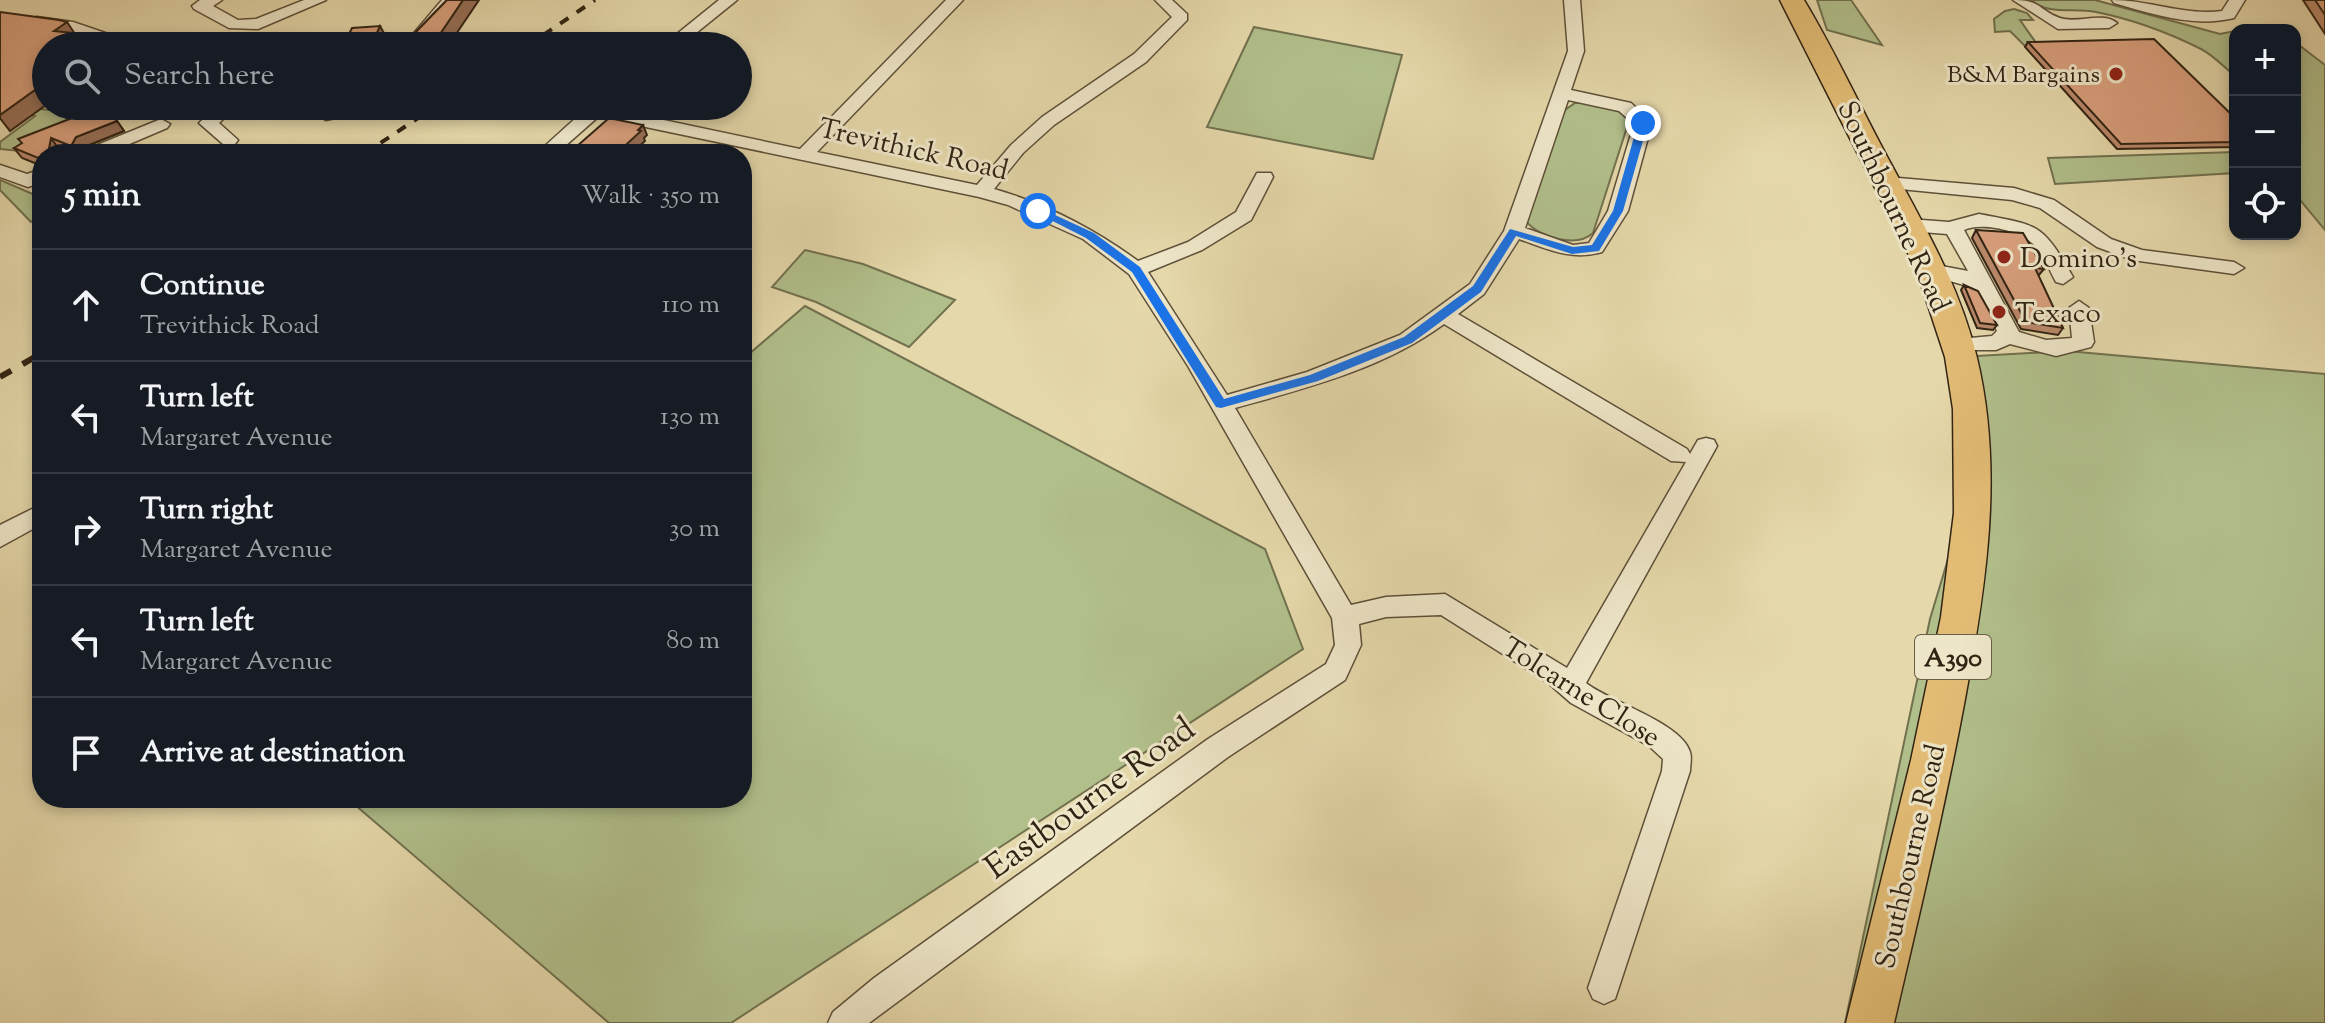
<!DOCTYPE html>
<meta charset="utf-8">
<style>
:root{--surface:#171b24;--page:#242831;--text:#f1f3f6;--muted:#9ea1a6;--line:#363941}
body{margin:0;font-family:"Sorts Mill Goudy",serif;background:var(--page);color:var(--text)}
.controls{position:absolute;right:24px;top:24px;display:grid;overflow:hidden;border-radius:16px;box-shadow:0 4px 12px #0003}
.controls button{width:72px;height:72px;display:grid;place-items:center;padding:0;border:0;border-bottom:2px solid var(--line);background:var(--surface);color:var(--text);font:40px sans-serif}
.stop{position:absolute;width:24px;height:24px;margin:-18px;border:6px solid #1a73e8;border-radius:50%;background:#fff}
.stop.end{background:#1a73e8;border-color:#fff;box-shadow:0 2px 8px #0008}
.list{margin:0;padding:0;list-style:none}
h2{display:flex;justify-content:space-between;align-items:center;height:104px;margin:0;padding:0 32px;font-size:34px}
h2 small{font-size:26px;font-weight:400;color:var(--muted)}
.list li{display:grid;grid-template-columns:52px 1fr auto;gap:24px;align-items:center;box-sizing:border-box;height:112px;padding:0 32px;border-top:2px solid var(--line)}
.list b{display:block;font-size:30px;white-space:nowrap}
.list p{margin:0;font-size:26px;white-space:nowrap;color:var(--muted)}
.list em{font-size:26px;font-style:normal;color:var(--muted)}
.icon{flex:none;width:44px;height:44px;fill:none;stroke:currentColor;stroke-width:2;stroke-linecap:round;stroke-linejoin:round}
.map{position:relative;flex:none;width:2325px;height:1023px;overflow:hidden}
.search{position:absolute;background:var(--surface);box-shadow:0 4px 12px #0003;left:32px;top:32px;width:720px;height:88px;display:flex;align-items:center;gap:20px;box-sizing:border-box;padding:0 28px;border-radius:44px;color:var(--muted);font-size:30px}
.panel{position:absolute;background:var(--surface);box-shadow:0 4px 12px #0003;left:32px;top:144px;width:720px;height:664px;border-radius:32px}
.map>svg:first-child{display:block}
.green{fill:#b1bf8b;stroke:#71714f;stroke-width:2}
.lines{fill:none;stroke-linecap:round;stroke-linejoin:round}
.minor-casing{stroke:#5e5039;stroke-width:3}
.highway-casing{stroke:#312313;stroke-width:3}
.minor{fill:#eee6c8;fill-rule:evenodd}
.highway{fill:#e2bc75;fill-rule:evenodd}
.rail-far1{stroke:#312313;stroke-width:4;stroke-dasharray:10 10;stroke-linecap:butt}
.rail{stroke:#312313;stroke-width:6;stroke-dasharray:13 13;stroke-linecap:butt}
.wall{fill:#ba896b;stroke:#312313;stroke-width:2}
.shaded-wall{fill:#976f57;stroke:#312313;stroke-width:2}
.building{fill:#d89f7c;stroke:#312313;stroke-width:2}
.route{fill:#1a73e8}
.poi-dot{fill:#8f2418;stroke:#eee6c8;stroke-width:3}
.labels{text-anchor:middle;stroke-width:6;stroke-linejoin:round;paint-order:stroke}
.far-poi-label{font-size:24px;fill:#312313;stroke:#eee6c8;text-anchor:end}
.shield{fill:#eee6c8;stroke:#6a5e49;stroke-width:2}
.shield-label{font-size:26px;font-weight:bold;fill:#312313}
.street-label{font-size:28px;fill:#312313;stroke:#eee6c8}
.poi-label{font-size:28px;fill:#312313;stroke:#eee6c8;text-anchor:start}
.near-street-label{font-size:34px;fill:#312313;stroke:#eee6c8}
</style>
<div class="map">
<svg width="2325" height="1023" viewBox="0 0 2325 1023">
<rect width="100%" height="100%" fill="#e5d8aa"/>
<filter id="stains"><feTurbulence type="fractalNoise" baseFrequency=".0025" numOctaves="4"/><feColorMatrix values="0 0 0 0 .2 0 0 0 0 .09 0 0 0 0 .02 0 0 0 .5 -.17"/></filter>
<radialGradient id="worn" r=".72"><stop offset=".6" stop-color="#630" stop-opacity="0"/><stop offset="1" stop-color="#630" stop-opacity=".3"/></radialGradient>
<path class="green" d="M1817,0H1851L1882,45L1827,30Z
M2031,0H2095L2220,34L2235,31V76C2224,67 2213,55 2201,49C2169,33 2131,19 2096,12C2074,7 2049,16 2031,0Z
M2014,9L2027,13L2033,20H2020L2039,47H2026L2010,31L1995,32L1994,19L2005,11Z
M1254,27L1402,55L1373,159L1207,127Z
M2295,42L2325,65V230L2295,194Z
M1584,102L1619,110L1629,121L1593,233C1577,248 1539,238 1526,221L1562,112L1575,103Z
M54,106H136L20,151L0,149V142L35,116L18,113L25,107L49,110Z
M2235,152V173L2055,184L2048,158Z
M0,180L42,198V216L31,222L0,190Z
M805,250L863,264L955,300L909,347L816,302L772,287Z
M805,306L1265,549L1303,649L731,1023H609L347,798H742V360Z
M2067,351L2325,374V1023H1845L1930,619L1976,466L1963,374L1977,356Z"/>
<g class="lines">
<g class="minor-casing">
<path id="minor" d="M200,0H222L213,6L238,20L256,19L304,0H326L258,29L229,28L194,9L192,6Z
M442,0H458L420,46H403Z
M719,0H737L680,46H662Z
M946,0H963L817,152L977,185L1011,145L1042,117L1134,54L1172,17L1155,0H1172L1187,14V20L1146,62L1054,125L1023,153L994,189C1047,204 1094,229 1138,261L1188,242L1236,212L1257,173H1271L1273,177L1251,220L1202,250L1148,272L1227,395L1307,372L1400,335L1470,284L1504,231L1568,51L1564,0H1580L1584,51L1571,90L1631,103L1652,123L1628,211L1602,252C1571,261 1548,249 1519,239L1484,294L1458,314L1687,449L1690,454L1698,440L1706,438L1714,440L1717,446L1586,683C1610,702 1682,723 1690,752C1692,758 1690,765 1690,771L1615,999L1604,1004L1593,999L1588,988L1662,771L1663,759L1649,746L1571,703L1547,682L1441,615L1386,617L1359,624L1361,645L1345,680L1228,757L869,1023H828L833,1012L874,978L1208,739L1326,664L1335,645L1332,618L1188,366L1129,274L1083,239L1008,205L979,197L598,117L556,154H536L589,106H609L607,108L800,149ZM1568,100L1619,111L1634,124L1608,211L1589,243L1573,245L1525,228ZM1444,324L1671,461L1686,462L1567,668L1445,594L1386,597L1351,605L1235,408C1306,388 1383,369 1444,324Z
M2013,0C2042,0 2038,10 2060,18C2077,24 2103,11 2117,23L2109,28L2058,29Z
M2112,0C2149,0 2185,16 2222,11L2229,0H2245L2234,18C2193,28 2153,14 2114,3Z
M37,17L73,22L117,37L149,42L151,46H110L70,31L31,25V19Z
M217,106H237L219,123L238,140L235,144H223L199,123Z
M343,106H376L373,110L326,120L317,115L320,111Z
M161,119L170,124L167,128L106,154H82L85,150Z
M0,165L27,174L42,169V182L28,187L0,177Z
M1887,177L2014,188L2054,200L2111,239L2142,250L2234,262L2244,268L2234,274L2132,260L2097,247L2040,208L2012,200L1880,187L1878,183L1880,179Z
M1979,214C2040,226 2041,222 2073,277L2063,284L2056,282C2049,270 2043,251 2032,243C2017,230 1982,222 1964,230L2019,332L2046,340L2072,338L2069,308L2079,301L2089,308L2094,342L2091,347L2056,356L2010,344L1996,350H1948L1945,345L1948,340L1992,336L1997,331C1975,280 1974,288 1924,275L1921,270L1931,264L1968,271L1947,234L1909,231L1899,225L1909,219L1949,222Z
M42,504V524L0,547V525Z"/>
</g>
<g class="highway-casing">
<path id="highway" d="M1780,0H1804C1833,48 1857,100 1883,149C1919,217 1959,282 1977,358C2004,471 1986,586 1965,699C1945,807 1919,915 1894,1023H1846L1911,760L1941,617L1954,513L1953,409L1945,357L1916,269Z"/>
</g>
<use href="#minor" class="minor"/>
<use href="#highway" class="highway"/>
<path class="rail-far1" d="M527,46L595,0
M364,154L436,106"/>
<path class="rail" d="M0,377L42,353"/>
</g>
<path class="wall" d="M447,0L448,46H414L410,38Z
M2303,0H2325V34Z
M2028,42L2235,118V147L2117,149L2025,47Z
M117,121L124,131L84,147L80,154H73L58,148L57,154H42V166L22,158L14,148Z
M1976,230L2044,269L2038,276L2063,328L2058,335L2021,329L1972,238Z
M1964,285L1997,325L1993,330L1977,328L1961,290Z"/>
<path class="shaded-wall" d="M463,0H479L448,46H442L438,37Z
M67,22L77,37L54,31Z
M380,26L385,35L380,46H371Z
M83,34L91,46H66Z
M616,40L618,46H608Z
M46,82V105L10,131L0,118V115Z
M117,121L124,131L84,147L80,154H77L71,146L76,137Z
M643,125L647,135L644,138L645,141L631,154H616Z
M51,138L58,148L57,154H47Z"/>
<path class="building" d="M447,0H463L438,37L410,38Z
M2315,0H2325V15Z
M0,12L59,20L67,22L54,31L83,34L66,46H46V82L0,115Z
M380,26L371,46H343L352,28Z
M592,35L616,40L608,46H576Z
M2154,39L2235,118V142L2121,144L2028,42Z
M103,106L117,121L76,137L71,146L51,138L48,154H42V156L38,158L14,148L22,143L18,139Z
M609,118L643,125L638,130L641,131L616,154H568Z
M1976,230L2023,233L2044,269L2035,268L2063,328L2026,322Z
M1964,285L1978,291L1997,325L1980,323Z"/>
<path class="route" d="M1643,120L1648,123L1623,211L1599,251L1572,254L1516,236L1481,292L1412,343L1318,381L1221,408L1216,407L1132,272L1086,238L1033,211L1042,209L1094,233L1140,267L1224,399L1310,375L1404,337L1473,286L1510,229L1573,247L1592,245L1613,211L1638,123Z"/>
<g class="poi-dot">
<circle cx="2116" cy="74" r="8"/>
<circle cx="2004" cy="257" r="8"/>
<circle cx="1999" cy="312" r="8"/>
</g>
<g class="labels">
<g class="far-poi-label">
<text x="2100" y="82">B&amp;M Bargains</text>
</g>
<rect class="shield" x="1915" y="635" width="76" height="44" rx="6"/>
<g class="shield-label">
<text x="1953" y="666">A390</text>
</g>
<g class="street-label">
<text transform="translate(914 148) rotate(13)" y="10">Trevithick Road</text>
<text transform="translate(1895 206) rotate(65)" y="10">Southbourne Road</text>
<text transform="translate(1582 691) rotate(32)" y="10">Tolcarne Close</text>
<text transform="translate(1909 856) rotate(-77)" y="10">Southbourne Road</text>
</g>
<g class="poi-label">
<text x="2020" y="267">Domino's</text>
<text x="2015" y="322">Texaco</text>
</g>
<g class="near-street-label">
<text transform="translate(1089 797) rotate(-36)" y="12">Eastbourne Road</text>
</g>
</g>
<rect width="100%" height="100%" filter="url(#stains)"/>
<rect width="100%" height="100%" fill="url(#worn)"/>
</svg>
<div class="controls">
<button>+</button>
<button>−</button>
<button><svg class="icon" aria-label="locate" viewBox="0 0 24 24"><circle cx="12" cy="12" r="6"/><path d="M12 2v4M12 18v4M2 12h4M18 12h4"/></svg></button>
</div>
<div class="stop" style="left:1038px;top:211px"></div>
<div class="stop end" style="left:1643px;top:123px"></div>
<div class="search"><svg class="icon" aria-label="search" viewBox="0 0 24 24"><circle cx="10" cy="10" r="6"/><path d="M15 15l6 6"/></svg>Search here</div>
<section class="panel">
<h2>5 min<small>Walk · 350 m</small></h2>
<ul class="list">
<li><svg class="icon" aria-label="ahead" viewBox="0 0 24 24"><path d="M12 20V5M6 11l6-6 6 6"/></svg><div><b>Continue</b><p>Trevithick Road</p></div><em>110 m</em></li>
<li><svg class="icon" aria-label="left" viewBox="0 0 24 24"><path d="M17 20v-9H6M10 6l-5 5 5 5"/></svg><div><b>Turn left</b><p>Margaret Avenue</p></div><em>130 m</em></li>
<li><svg class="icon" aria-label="right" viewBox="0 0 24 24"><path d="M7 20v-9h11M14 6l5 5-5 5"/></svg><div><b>Turn right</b><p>Margaret Avenue</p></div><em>30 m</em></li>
<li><svg class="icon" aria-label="left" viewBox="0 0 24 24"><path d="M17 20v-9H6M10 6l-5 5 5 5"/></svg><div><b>Turn left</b><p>Margaret Avenue</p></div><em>80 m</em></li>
<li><svg class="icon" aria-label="arrive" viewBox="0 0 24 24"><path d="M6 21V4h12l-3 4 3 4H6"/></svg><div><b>Arrive at destination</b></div></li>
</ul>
</section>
</div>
